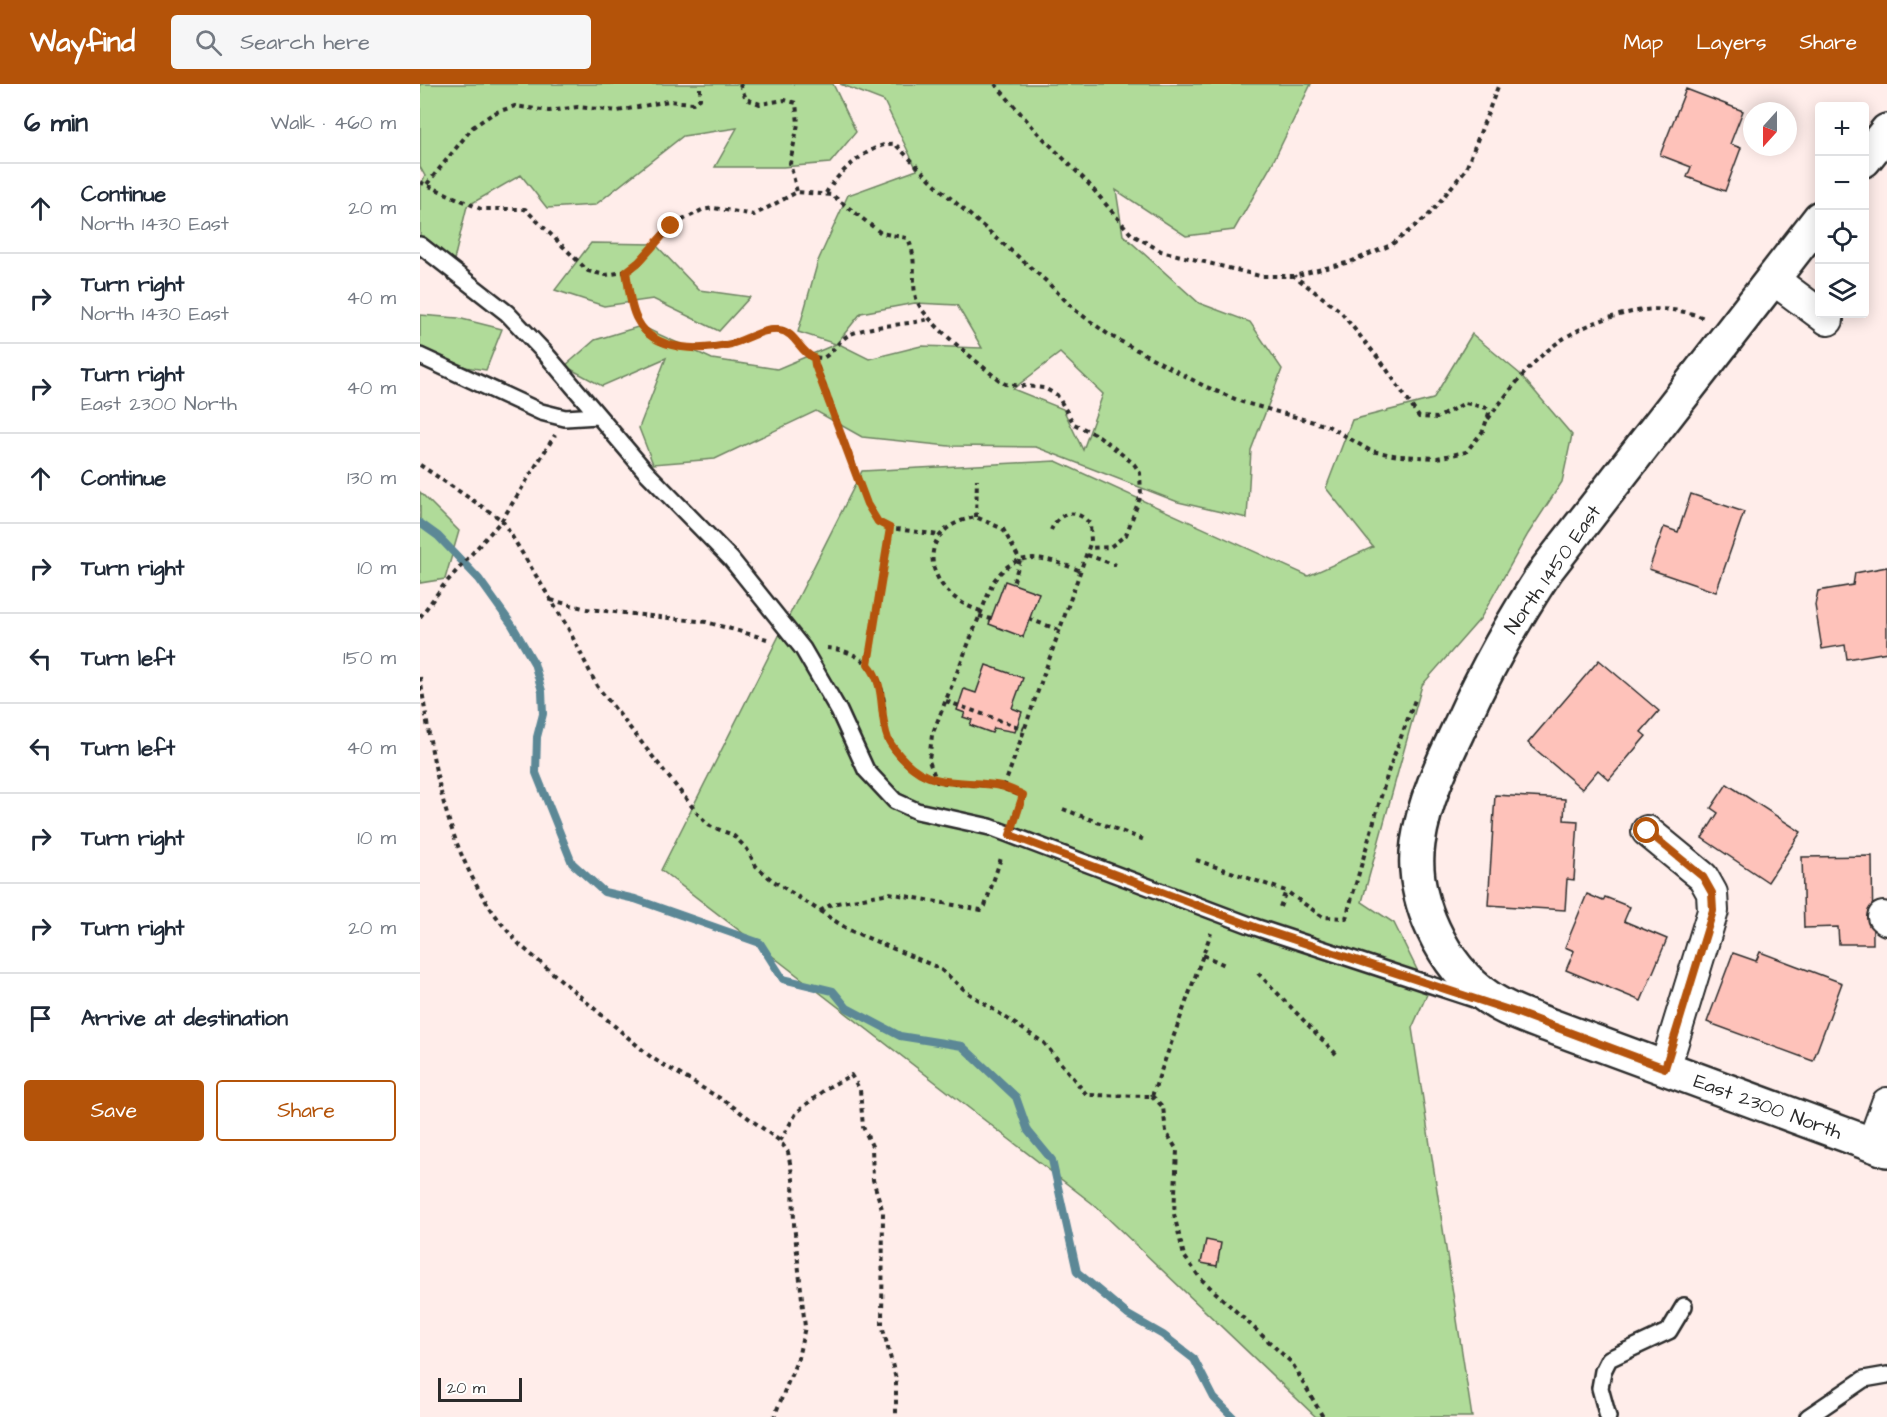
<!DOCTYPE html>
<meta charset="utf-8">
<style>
:root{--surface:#fff;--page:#f6f6f7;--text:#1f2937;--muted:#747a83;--line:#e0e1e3;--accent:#b45309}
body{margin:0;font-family:"Architects Daughter",sans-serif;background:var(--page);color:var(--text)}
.controls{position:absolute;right:18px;top:18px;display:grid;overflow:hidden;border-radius:6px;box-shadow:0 3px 15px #0003}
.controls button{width:54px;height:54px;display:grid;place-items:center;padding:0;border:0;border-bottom:2px solid var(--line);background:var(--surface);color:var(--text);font:30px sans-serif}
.compass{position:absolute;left:1323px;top:18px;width:54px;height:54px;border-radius:50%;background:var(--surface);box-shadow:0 3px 15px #0003;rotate:201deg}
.scale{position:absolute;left:18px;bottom:15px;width:84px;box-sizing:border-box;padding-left:6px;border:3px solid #2b2b2b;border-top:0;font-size:16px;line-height:21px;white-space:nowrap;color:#2b2b2b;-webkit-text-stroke:4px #fff;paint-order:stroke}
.stop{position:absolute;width:18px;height:18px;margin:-14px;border:4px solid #b45309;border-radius:50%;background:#fff}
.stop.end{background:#b45309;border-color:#fff;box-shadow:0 2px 6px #0008}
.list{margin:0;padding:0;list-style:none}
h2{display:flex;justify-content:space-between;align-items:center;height:78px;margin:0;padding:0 24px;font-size:26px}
h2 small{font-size:20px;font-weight:400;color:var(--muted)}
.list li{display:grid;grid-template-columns:39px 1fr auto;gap:18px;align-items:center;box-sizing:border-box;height:90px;padding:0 24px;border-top:2px solid var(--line)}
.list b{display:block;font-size:22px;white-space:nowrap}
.list p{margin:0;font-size:20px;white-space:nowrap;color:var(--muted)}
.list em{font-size:20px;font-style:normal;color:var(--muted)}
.actions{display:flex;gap:12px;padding:18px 24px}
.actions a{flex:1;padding:14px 0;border:2px solid var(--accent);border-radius:6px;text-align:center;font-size:21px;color:var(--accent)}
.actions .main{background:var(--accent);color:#fff}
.icon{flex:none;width:33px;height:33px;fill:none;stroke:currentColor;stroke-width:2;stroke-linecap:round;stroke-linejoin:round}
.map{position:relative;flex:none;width:1467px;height:1333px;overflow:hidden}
header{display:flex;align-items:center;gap:36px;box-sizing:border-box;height:84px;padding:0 30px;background:var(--accent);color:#fff}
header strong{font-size:28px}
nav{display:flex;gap:33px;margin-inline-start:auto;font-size:21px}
.search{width:420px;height:54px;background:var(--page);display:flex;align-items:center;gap:15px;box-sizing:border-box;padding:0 21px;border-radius:6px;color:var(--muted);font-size:22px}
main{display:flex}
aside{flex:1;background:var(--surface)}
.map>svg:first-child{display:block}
.green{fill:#b0db99;stroke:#6e8362;stroke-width:1.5;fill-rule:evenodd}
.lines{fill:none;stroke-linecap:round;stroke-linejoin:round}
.stream{stroke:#5c8896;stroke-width:8}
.building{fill:#fec2ba;stroke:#2b2b2b;stroke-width:1.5}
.lane-casing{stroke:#2b2b2b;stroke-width:20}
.street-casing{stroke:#2b2b2b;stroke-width:34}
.secondary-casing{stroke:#2b2b2b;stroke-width:38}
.path{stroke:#2b2b2b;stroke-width:4;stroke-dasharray:4.5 4.5;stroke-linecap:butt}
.lane{stroke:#fff;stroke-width:15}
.street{stroke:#fff;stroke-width:30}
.secondary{stroke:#fff;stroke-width:33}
.route{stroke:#b45309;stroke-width:8}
.labels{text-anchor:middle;stroke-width:4.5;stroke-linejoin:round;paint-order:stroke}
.street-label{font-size:20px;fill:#2b2b2b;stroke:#fff}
</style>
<header>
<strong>Wayfind</strong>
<div class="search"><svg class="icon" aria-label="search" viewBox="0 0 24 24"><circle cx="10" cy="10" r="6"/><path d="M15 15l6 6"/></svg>Search here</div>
<nav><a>Map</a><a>Layers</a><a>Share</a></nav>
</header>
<main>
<aside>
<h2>6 min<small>Walk · 460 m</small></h2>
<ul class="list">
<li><svg class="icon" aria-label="ahead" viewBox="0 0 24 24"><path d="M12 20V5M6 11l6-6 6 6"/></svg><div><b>Continue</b><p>North 1430 East</p></div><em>20 m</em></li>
<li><svg class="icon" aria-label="right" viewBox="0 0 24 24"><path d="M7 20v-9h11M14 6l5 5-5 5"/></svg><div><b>Turn right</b><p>North 1430 East</p></div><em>40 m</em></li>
<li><svg class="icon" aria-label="right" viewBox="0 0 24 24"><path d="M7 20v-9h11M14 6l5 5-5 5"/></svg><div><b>Turn right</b><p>East 2300 North</p></div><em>40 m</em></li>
<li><svg class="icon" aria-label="ahead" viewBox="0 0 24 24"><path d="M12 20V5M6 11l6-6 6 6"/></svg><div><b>Continue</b></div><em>130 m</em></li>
<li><svg class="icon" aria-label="right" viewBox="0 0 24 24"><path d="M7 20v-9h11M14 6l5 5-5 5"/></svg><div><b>Turn right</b></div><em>10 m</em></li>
<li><svg class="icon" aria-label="left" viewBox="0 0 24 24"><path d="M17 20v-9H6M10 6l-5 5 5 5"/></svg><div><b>Turn left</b></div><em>150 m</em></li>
<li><svg class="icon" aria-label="left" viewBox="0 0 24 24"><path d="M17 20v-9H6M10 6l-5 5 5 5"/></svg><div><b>Turn left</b></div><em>40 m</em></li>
<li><svg class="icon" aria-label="right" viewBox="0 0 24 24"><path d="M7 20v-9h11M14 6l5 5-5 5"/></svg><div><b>Turn right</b></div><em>10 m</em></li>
<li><svg class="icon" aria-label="right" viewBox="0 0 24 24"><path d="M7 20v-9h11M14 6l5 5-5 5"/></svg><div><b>Turn right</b></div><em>20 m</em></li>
<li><svg class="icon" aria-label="arrive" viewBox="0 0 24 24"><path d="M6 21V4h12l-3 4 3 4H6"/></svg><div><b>Arrive at destination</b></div></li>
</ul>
<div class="actions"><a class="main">Save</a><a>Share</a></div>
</aside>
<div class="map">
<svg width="1467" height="1333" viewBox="0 0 1467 1333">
<rect width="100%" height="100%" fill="#ffedea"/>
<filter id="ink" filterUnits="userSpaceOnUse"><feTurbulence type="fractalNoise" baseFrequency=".0167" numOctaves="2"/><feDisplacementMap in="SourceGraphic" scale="12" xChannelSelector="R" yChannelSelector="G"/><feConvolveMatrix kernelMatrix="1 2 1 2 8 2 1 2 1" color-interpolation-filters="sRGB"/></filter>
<g filter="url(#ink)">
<path class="green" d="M0,0H413L436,48L410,79L363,83H295L317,44L263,52L175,121L127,124L101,91L47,122L34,176L0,155V102L5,92L0,83Z
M420,0H891L851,82L814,146L766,152L696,106L703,151L779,219L830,238L862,285L831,366L827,434L758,418L616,363L529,362L442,353L396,327L295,375L233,380L219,344L246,274L182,302L145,282L175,256L221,242L292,275L357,285L416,260L378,248L398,177L428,111L497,86L464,17ZM495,219L537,221L562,264L501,262L449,275L417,259L441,229ZM640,269L683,310L663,366L643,325L593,305Z
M171,159L235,160L279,206L330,213L299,247L233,215L184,222L135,206Z
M0,231L38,234L82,245L66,286L3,277L0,262Z
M1052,250L1100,290L1152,351L1142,398L1108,450L1060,535L1002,601L942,818L974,839L1008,908L992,944L1052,1333H896L673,1120L241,786L442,387L636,377L888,492L953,463L906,404L932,336L1013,315Z
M0,408L39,447L25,495L0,499Z"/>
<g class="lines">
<path class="stream" d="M0,439L18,452L59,495L92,541L114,579L122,607L123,630L117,653L116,689L152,779L184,808L215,815L340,859L363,895L413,907L427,924L480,952L542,962L596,1013L608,1047L632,1076L657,1188L708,1231L743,1251L774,1275L794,1314L813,1333"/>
</g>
<path class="building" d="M1266,5L1323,27L1310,60L1321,64L1305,107L1267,93L1271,83L1240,71Z
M1271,410L1324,428L1296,508L1229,485L1244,443L1258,448Z
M1467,483V568L1427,575L1425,561L1402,565L1395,521L1398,507L1433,501L1435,489Z
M585,497L619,509L603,553L569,540Z
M1179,576L1239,627L1221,648L1226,652L1189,696L1178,686L1162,705L1108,659Z
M566,581L603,594L592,624L602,628L595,648L574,644L572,649L550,641L552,636L543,633L545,629L537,626L544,605L556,609Z
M1307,700L1381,748L1348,798L1282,754L1298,729L1291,724Z
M1075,711L1145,715L1144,736L1158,737L1154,796L1147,795L1145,826L1068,821Z
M1452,772L1453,860H1419L1418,843L1384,844L1382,773Z
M1167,810L1183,817L1185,813L1210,823L1204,837L1247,855L1221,917L1146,886L1154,867L1145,863Z
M1340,868L1422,899L1393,977L1287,938L1313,869L1336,877Z
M786,1156L801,1159L797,1182L781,1179Z"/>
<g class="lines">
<g class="lane-casing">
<path id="lane" d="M0,161L87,229L125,269L226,388L311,475L383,565L419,627L446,686L475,717L497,727L570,743L835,843L1057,916
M0,272L121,328L145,334L178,332
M1188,1333L1180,1304L1183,1287L1189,1275L1249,1247L1264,1222
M1388,1333L1444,1295L1467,1291"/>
</g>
<g class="street-casing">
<path id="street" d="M1353,195L1408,236
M1227,747L1283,793L1292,809L1293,827L1245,984
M1463,833L1467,836
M1452,1061L1467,1019"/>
</g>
<g class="secondary-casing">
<path id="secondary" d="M1444,76L1467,47
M1400,134L1127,485C1094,535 1066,585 1041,640C1023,678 1004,717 998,759C990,814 1023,883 1069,914C1088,927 1110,934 1131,942L1467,1066"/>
</g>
<path class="path" d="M320,0L326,15L340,20L365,16L376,19L378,40L370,79L377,108
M575,0L617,48L667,98L711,150L741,167L840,192H874L930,178L971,161L1008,132L1046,85L1079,0
M0,98L61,125H105L168,187L186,191L210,187L251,142L282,126L294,124L334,131L377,108L412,111L461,149L487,154C498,170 491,195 496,214C502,236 556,276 575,293L585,300L624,304L637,311L654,340L679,352L714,380L720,389L721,411L706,451L690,463L669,464
M7,100L53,43L74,29L95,22L129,27L158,23L198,27L248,17L273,19L280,15V0
M406,109C416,90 453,57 475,60L520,105L625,196L655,226L689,251L784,302L822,318L908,342L951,367L979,372L1017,374L1046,368L1063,347L1069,329L1067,324L1045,319L1017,334L999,333L963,280L919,226L874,192
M206,188C209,203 210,224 218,238C236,271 290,267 320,257C334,252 350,242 365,247C376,252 381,266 391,273L403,274C414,268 419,255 431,250C455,240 484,242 509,235
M394,274L447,420L458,438L470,444
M1068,335C1109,281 1134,247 1203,230C1231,223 1256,223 1284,234
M0,381L82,436L148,544L177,602L278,730L290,742L313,751L327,765L336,782L352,796L429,846L519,884L547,908L624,959L667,1011L732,1012
M556,433L557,395
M667,471L696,481
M131,516L167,525L286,538L347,555
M561,527C504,510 491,444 556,433L583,445L600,476L593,500
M559,532L571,535
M0,533L23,502L82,436L135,351
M609,535L639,546
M407,564C441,567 460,585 464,619C464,627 463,635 464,642C469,669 493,688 516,697
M448,580L470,444L519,451
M0,593C15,693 28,784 100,861L232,974L308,1019L360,1057L368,1068L373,1095L374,1140L385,1243L378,1274L354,1333
M526,617L604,645
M584,703L671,457L670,440C656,423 639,428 631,446
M643,725L727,757
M596,732L603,712L577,702L517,698L509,677L512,651L573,498C598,462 627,474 661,487
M776,776L866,807L903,833L926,834L969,685L996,613
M860,823L866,807
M400,827L412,820L469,809L561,826L565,822L582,771
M783,871L807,882
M838,889L918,972
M732,1012L791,849
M732,1012L743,1023L746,1048L757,1066L754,1130L764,1172L781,1195L872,1279L903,1333
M360,1057L377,1028L407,1004L431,991L440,1006L443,1043L452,1062L453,1096L463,1128L462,1241L476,1295V1333"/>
<use href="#lane" class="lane"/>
<use href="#street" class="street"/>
<use href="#secondary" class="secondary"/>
</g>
</g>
<g class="lines" filter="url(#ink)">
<path class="route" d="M251,142L219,178L206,188C209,203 210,224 218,237C234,268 282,267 311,260C326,256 343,244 359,246C376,248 379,268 394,274L395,281L447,420L458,438L470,444L448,580C467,603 458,629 468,655C472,663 479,671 485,677C513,706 546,695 581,702C589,704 596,708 603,711L590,751L835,843L1095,928L1245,984L1293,827L1292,809L1283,793L1227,747"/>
</g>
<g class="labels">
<g class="street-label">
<text transform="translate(1132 485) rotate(-55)" y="7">North 1450 East</text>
<text transform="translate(1348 1022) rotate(20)" y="7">East 2300 North</text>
</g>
</g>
</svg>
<div class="controls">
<button>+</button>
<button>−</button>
<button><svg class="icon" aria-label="locate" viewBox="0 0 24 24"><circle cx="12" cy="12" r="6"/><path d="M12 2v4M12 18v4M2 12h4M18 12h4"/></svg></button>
<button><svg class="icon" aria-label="layers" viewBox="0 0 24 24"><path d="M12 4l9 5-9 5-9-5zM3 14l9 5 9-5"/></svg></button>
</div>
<svg class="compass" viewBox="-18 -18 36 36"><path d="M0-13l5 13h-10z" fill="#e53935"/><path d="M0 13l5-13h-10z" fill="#747a83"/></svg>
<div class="scale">20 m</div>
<div class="stop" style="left:1227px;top:747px"></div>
<div class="stop end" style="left:251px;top:142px"></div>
</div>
</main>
